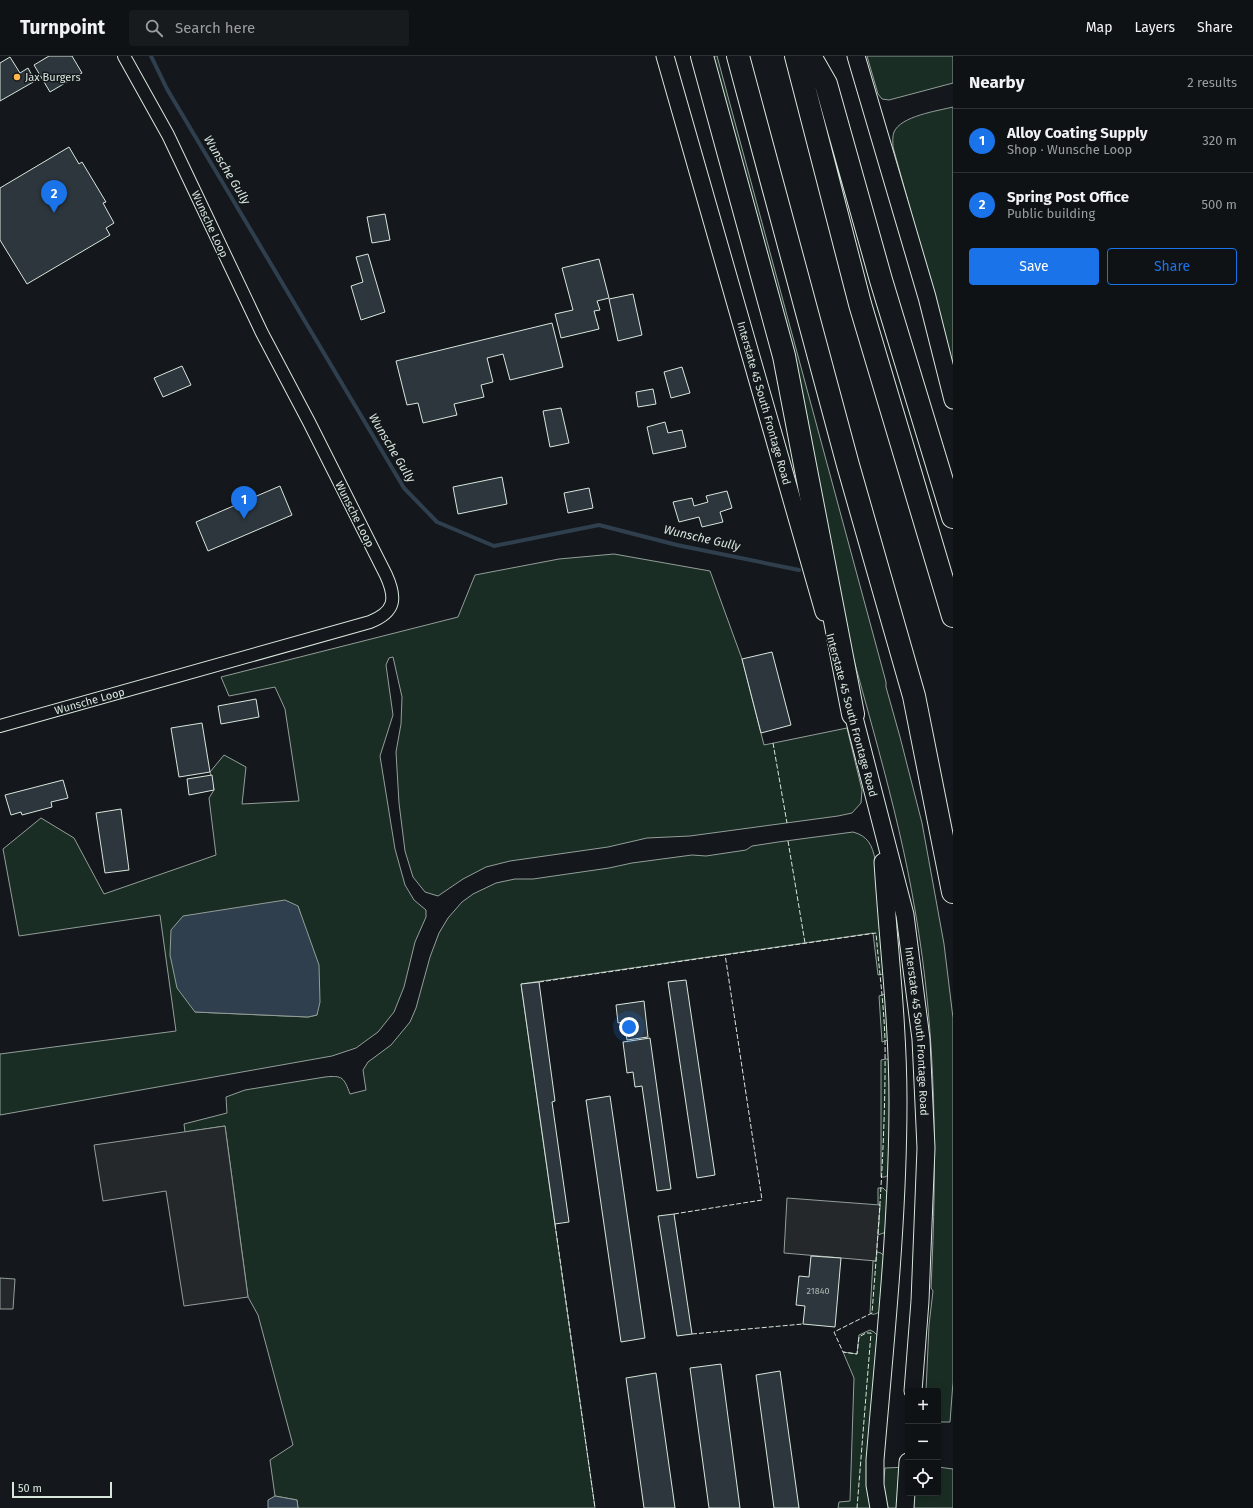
<!DOCTYPE html>
<meta charset="utf-8">
<style>
:root{--surface:#0f1215;--page:#181b1e;--text:#f1f3f6;--muted:#9b9ea0;--line:#2f3234;--accent:#1a73e8}
body{margin:0;font-family:"Fira Sans",sans-serif;background:var(--page);color:var(--text)}
.controls{position:absolute;right:12px;bottom:12px;display:grid;overflow:hidden;border-radius:4px;box-shadow:0 2px 10px #0003}
.controls button{width:36px;height:36px;display:grid;place-items:center;padding:0;border:0;border-bottom:1px solid var(--line);background:var(--surface);color:var(--text);font:20px sans-serif}
.scale{position:absolute;left:12px;bottom:10px;width:100px;box-sizing:border-box;padding-left:4px;border:2px solid #d8e6dc;border-top:0;font-size:11px;line-height:14px;white-space:nowrap;color:#d8e6dc;-webkit-text-stroke:3px #14181c;paint-order:stroke}
.you{position:absolute;left:629px;top:971px;width:14px;height:14px;margin:-10px;border:3px solid #fff;border-radius:50%;background:#1a73e8;box-shadow:0 0 0 6px #1a73e833}
.badge{display:grid;place-items:center;width:26px;height:26px;border-radius:50%;background:var(--accent);color:#fff;font-size:13px;font-weight:700}
.pin{position:absolute;translate:-50% -33px;filter:drop-shadow(0 1px 2px #0008)}
.pin::after{content:'';position:absolute;top:21px;width:14px;height:12px;background:inherit;clip-path:polygon(0 0,100% 0,50% 100%)}
.list{margin:0;padding:0;list-style:none}
h2{display:flex;justify-content:space-between;align-items:center;height:52px;margin:0;padding:0 16px;font-size:17px}
h2 small{font-size:13px;font-weight:400;color:var(--muted)}
.list li{display:grid;grid-template-columns:26px 1fr auto;gap:12px;align-items:center;box-sizing:border-box;height:64px;padding:0 16px;border-top:1px solid var(--line)}
.list b{display:block;font-size:15px;white-space:nowrap}
.list p{margin:0;font-size:13px;white-space:nowrap;color:var(--muted)}
.list em{font-size:13px;font-style:normal;color:var(--muted)}
.actions{display:flex;gap:8px;padding:12px 16px}
.actions a{flex:1;padding:9px 0;border:1px solid var(--accent);border-radius:4px;text-align:center;font-size:14px;color:var(--accent)}
.actions .main{background:var(--accent);color:#fff}
.icon{flex:none;width:22px;height:22px;fill:none;stroke:currentColor;stroke-width:2;stroke-linecap:round;stroke-linejoin:round}
.map{position:relative;flex:none;width:953px;height:1452px;overflow:hidden}
header{display:flex;align-items:center;gap:24px;box-sizing:border-box;height:56px;padding:0 20px;background:var(--surface);border-bottom:1px solid var(--line)}
header strong{font-size:19px}
nav{display:flex;gap:22px;margin-inline-start:auto;font-size:14px}
.search{width:280px;height:36px;background:var(--page);display:flex;align-items:center;gap:10px;box-sizing:border-box;padding:0 14px;border-radius:4px;color:var(--muted);font-size:15px}
main{display:flex}
aside{flex:1;background:var(--surface)}
.map>svg:first-child{display:block}
.green{fill:#1a2d24;stroke:#939e99;fill-rule:evenodd}
.parking{fill:#24282b;stroke:#939e99}
.water{fill:#2f3f4d;stroke:#939e99}
.lines{fill:none;stroke-linecap:round;stroke-linejoin:round}
.stream{stroke:#2f3f4d;stroke-width:4}
.building{fill:#2c363c;stroke:#d8e6dc}
.minor-casing{stroke:#d8e6dc;stroke-width:14}
.secondary-casing{stroke:#d8e6dc;stroke-width:19}
.motorway-casing{stroke:#d8e6dc;stroke-width:24}
.minor{stroke:#14181c;stroke-width:12}
.secondary{stroke:#14181c;stroke-width:17}
.motorway{stroke:#14181c;stroke-width:22}
.fence{stroke:#d8e6dc;stroke-width:1;stroke-dasharray:5 2;stroke-linecap:butt}
.poi-dot{fill:#ffb74d;stroke:#14181c;stroke-width:1.5}
.labels{text-anchor:middle;stroke-width:3;stroke-linejoin:round;paint-order:stroke}
.number-label{font-size:9px;fill:#adbab4}
.poi-label{font-size:11px;fill:#d8e6dc;stroke:#14181c;text-anchor:start}
.street-label{font-size:11px;fill:#d8e6dc;stroke:#14181c}
.water-label{font-size:12px;font-style:italic;fill:#d8e6dc;stroke:#14181c}
</style>
<header>
<strong>Turnpoint</strong>
<div class="search"><svg class="icon" aria-label="search" viewBox="0 0 24 24"><circle cx="10" cy="10" r="6"/><path d="M15 15l6 6"/></svg>Search here</div>
<nav><a>Map</a><a>Layers</a><a>Share</a></nav>
</header>
<main>
<div class="map">
<svg width="953" height="1452" viewBox="0 0 953 1452">
<rect width="100%" height="100%" fill="#14181c"/>
<path class="green" d="M707,0H717L886,626V631L900,681L922,767L944,888L953,962V1326L950,1366H938V1335H926L929,1269L933,1235L931,1232C937,1105 937,979 915,854C897,746 862,641 836,535C793,357 750,178 707,0Z
M867,0H953V27L889,44L882,43L878,38Z
M953,51V308L893,91C893,86 892,81 894,76C901,60 937,55 953,51Z
M614,498L710,515L742,603L764,689L847,672L862,734L861,747L852,757L838,760L690,780L647,782L608,791L510,805L486,811L463,823L438,840L425,836L413,821L405,795L399,747L396,696L401,668L402,641L393,601L389,602L386,609L393,659L380,700L395,793L405,829L414,844L426,854V861L415,886L404,931L394,956L378,976L356,992L332,1000L0,1059V998L176,975L160,859L19,880L3,793L41,762L74,782L104,838L216,799L209,742L214,734L210,716L224,699L246,711L242,748L299,745L285,653L275,631L229,640L221,621L458,561L475,519L559,503ZM298,850L302,864L317,959L308,961L195,956Z
M853,776C868,780 872,789 875,803L887,914L883,918L878,919L873,877L521,928L595,1452H298L297,1444L275,1440L270,1404L293,1389L258,1259L248,1241L225,1070L185,1076L184,1068L227,1057L226,1041L245,1034L325,1021C343,1019 344,1022 350,1038L366,1034L363,1014L368,1006L391,989L410,966L416,952L430,901L439,877L448,862L462,846L473,838L496,827L515,823H533L609,812L632,807L692,799L706,800L746,794L752,790L778,786Z
M888,937L891,983L882,986L879,940Z
M886,1003L892,1004L890,1118L885,1121H881V1004Z
M878,1132H883L889,1138L886,1176L878,1179L880,1149L878,1148Z
M877,1196L881,1197L884,1200L881,1254C878,1257 874,1260 870,1257L873,1205H876Z
M870,1274L874,1276L878,1280L867,1429L869,1444L871,1452H838L839,1446L850,1445L854,1322L843,1296L857,1298L859,1279Z
M908,1411V1437H938V1411L953,1413V1452H888L883,1433L885,1412Z"/>
<path class="parking" d="M225,1070L248,1241L184,1250L166,1135L103,1145L94,1089Z
M787,1142L880,1149L876,1205L784,1197Z
M0,1222L15,1223L13,1253H0Z"/>
<path class="water" d="M285,844L298,850L319,909L320,946L317,959L308,961L195,956L177,932L170,899L171,874L183,860Z
M275,1440L297,1444L298,1452H268V1444Z"/>
<g class="lines">
<path class="stream" d="M151,0L167,33L404,432L437,466L494,490L599,469L677,489L799,514"/>
</g>
<path class="building" d="M49,0H72L82,17L50,36L34,9Z
M10,1L20,17L28,12L35,25L0,45V7Z
M69,91L79,108L82,106L106,146L103,147L114,167L106,172L110,179L27,228L0,184V132Z
M385,158L390,184L372,187L367,161Z
M368,198L385,256L361,264L351,230L363,226L356,201Z
M599,203L609,242L597,245L600,254L594,255L599,273L561,282L555,258L573,254L562,212Z
M633,238L642,279L618,285L609,243Z
M552,267L563,311L510,324L503,298L487,302L493,326L481,329L484,341L454,348L457,359L423,367L418,347L407,349L396,305Z
M182,310L191,329L163,341L154,322Z
M682,311L690,337L671,342L664,316Z
M653,333L656,348L638,351L636,336Z
M561,352L569,387L550,391L543,355Z
M665,366L668,377L682,374L686,391L653,398L647,371Z
M502,421L507,448L458,458L453,431Z
M280,430L292,459L208,495L196,466Z
M589,432L593,452L568,457L564,437Z
M727,435L732,452L720,456L723,466L702,471L699,461L679,466L673,446L692,442L694,450L708,446L706,440Z
M772,596L791,669L761,677L742,603Z
M256,643L259,661L221,668L218,650Z
M202,667L210,716L179,721L171,672Z
M212,719L214,734L189,739L187,723Z
M63,724L68,742L51,746L52,751L22,759L21,756L11,759L5,739Z
M121,753L129,814L105,817L96,757Z
M686,924L715,1119L697,1122L668,926Z
M539,926L555,1045L552,1046L569,1166L555,1168L521,928Z
M644,945L648,981L627,984L624,966L618,967L616,949Z
M650,982L671,1133L657,1135L642,1030L635,1031L633,1016L627,1017L623,986Z
M610,1040L645,1282L621,1286L586,1044Z
M674,1158L692,1278L677,1280L658,1160Z
M811,1200L841,1202L835,1271L803,1268L805,1250L796,1249L799,1220L809,1221Z
M721,1308L740,1452H709L690,1312Z
M780,1315L799,1452H774L756,1319Z
M656,1317L675,1452H644L626,1322Z"/>
<g class="lines">
<g class="minor-casing">
<g id="minor">
<path id="s1" d="M0,670L370,566C395,556 397,543 386,519L309,366L262,277L168,79L124,0"/>
</g>
</g>
<g class="secondary-casing">
<g id="secondary">
<path id="s2" d="M665,0L824,556"/>
<path d="M856,0L927,241L953,344"/>
<path id="s3" d="M850,646L905,859L921,983L926,1092L920,1245L913,1335"/>
<path d="M879,1452L875,1429V1404C885,1285 898,1165 898,1045C898,965 888,886 883,806"/>
<path d="M905,1452L908,1406"/>
</g>
</g>
<g class="motorway-casing">
<path id="motorway" d="M702,0L784,300L853,658
M738,0L848,409L914,640L953,836
M796,0L860,248L953,560
M810,0L826,28L881,224L953,461"/>
</g>
<use href="#minor" class="minor"/>
<use href="#secondary" class="secondary"/>
<use href="#motorway" class="motorway"/>
<path class="fence" d="M773,687L787,767
M788,785L805,887
M539,926L876,877C879,913 884,949 885,985C886,1076 879,1167 872,1257L834,1276L843,1296L857,1298L859,1281L866,1277H871L857,1452
M674,1158L762,1144L725,898
M555,1168L595,1452
M692,1278L803,1268"/>
</g>
<circle class="poi-dot" cx="17" cy="21" r="4"/>
<g class="labels">
<g class="number-label">
<text x="818" y="1238">21840</text>
</g>
<g class="poi-label">
<text x="25" y="25">Jax Burgers</text>
</g>
<g class="street-label">
<text transform="translate(210 168) rotate(65)" y="4">Wunsche Loop</text>
<text dy="4" stroke="none"><textPath href="#s2" startOffset="361">Interstate 45 South Frontage Road</textPath></text>
<text transform="translate(355 458) rotate(63)" y="4">Wunsche Loop</text>
<text dy="4" stroke="none"><textPath href="#s1" startOffset="93">Wunsche Loop</textPath></text>
<text transform="translate(852 659) rotate(75)" y="4">Interstate 45 South Frontage Road</text>
<text dy="4" stroke="none"><textPath href="#s3" startOffset="337">Interstate 45 South Frontage Road</textPath></text>
</g>
<g class="water-label">
<text transform="translate(227 114) rotate(59)" y="4">Wunsche Gully</text>
<text transform="translate(392 392) rotate(59)" y="4">Wunsche Gully</text>
<text transform="translate(702 482) rotate(13)" y="4">Wunsche Gully</text>
</g>
</g>
</svg>
<div class="controls">
<button>+</button>
<button>−</button>
<button><svg class="icon" aria-label="locate" viewBox="0 0 24 24"><circle cx="12" cy="12" r="6"/><path d="M12 2v4M12 18v4M2 12h4M18 12h4"/></svg></button>
</div>
<div class="scale">50 m</div>
<div class="you"></div>
<div class="pin badge" style="left:244px;top:463px">1</div>
<div class="pin badge" style="left:54px;top:157px">2</div>
</div>
<aside>
<h2>Nearby<small>2 results</small></h2>
<ul class="list">
<li><span class="badge">1</span><div><b>Alloy Coating Supply</b><p>Shop · Wunsche Loop</p></div><em>320 m</em></li>
<li><span class="badge">2</span><div><b>Spring Post Office</b><p>Public building</p></div><em>500 m</em></li>
</ul>
<div class="actions"><a class="main">Save</a><a>Share</a></div>
</aside>
</main>
